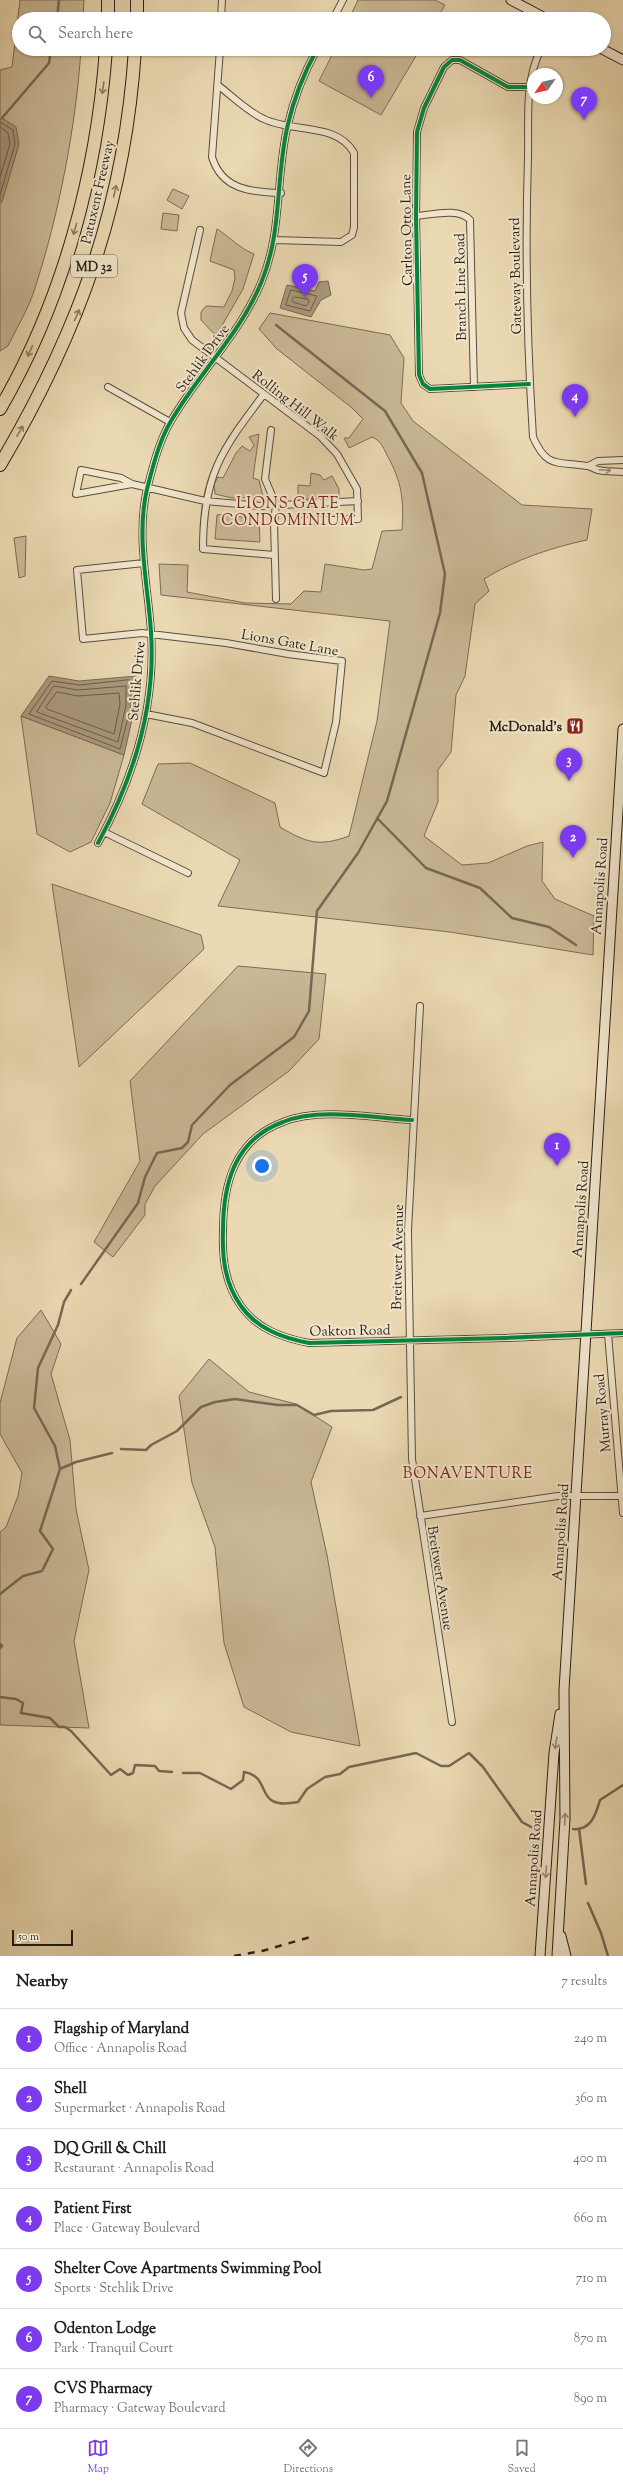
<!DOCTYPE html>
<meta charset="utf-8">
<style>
:root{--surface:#fff;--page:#f6f6f6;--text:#222;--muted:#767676;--line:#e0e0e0;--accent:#7c3aed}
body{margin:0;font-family:"Sorts Mill Goudy",serif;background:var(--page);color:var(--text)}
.compass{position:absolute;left:527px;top:68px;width:36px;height:36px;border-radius:50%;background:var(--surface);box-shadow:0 1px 3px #0004;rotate:236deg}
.scale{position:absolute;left:12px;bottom:10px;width:61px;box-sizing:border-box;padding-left:4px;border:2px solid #2b1e16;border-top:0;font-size:11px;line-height:14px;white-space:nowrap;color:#2b1e16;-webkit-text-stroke:3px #f1e6cd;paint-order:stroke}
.you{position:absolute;left:262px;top:1166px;width:14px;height:14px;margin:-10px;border:3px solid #fff;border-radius:50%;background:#1a73e8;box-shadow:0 0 0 6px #1a73e833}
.badge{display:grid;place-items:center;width:26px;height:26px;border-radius:50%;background:var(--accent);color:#fff;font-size:13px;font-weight:700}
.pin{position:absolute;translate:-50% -33px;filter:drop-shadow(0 1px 2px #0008)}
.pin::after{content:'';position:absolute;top:21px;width:14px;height:12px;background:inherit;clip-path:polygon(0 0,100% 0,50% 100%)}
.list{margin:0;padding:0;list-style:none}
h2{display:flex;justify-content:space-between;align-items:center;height:52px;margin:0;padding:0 16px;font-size:17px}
h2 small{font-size:13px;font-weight:400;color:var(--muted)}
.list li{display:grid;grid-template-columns:26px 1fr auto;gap:12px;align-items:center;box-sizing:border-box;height:60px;padding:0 16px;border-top:1px solid var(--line)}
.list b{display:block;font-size:15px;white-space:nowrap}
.list p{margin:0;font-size:13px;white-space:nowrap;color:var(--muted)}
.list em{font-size:13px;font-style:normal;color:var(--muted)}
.icon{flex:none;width:22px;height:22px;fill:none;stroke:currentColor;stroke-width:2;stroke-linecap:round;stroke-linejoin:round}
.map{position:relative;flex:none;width:623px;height:1956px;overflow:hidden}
.search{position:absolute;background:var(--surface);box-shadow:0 1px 3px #0004;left:12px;right:12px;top:12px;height:44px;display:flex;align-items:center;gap:10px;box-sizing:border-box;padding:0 14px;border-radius:22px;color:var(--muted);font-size:15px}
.sheet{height:472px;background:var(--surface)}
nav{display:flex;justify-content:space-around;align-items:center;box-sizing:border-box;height:56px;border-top:1px solid var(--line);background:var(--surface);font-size:11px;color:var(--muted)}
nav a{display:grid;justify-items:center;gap:2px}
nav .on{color:var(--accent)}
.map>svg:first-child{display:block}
.green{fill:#cab997;stroke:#7a6c56}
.water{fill:#a9997d;stroke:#776854}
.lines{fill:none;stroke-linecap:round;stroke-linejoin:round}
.shore{stroke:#6a5c4a;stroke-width:1}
.stream{stroke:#776854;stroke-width:2.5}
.minor-casing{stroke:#5b4d3d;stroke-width:8}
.secondary-casing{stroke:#2b1e16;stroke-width:11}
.motorway-casing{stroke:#2b1e16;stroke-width:14}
.minor{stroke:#f1e6cd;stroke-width:6}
.secondary{stroke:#f1e6cd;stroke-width:9}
.motorway{stroke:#ead9b2;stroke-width:12}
.rail{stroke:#2b1e16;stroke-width:2.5;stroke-dasharray:7 7;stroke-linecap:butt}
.cycleway-casing{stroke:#f1e6cd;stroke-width:6}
.cycleway{stroke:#00873e;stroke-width:4}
.oneway{stroke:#8a7c64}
.oneway2{stroke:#988c7b}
.labels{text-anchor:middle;stroke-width:4;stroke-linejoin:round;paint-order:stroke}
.shield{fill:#f1e6cd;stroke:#665a4d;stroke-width:1}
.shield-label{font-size:13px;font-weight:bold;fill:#2b1e16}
.street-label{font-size:14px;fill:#2b1e16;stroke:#f1e6cd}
.poi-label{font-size:14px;font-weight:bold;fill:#2b1e16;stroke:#f1e6cd;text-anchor:end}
.neighbourhood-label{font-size:15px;letter-spacing:1px;fill:#7a1f14;stroke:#f1e6cd}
</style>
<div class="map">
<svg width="623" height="1956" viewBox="0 0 623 1956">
<rect width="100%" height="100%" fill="#ead9b2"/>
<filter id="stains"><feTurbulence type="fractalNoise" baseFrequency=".005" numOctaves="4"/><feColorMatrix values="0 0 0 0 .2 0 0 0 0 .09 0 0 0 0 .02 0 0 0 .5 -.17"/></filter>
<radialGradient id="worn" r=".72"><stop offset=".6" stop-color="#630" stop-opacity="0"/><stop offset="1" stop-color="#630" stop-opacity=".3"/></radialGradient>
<path class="green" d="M20,0H84L83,19H19V49H81C76,126 59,214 35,288C29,308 17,327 8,346L0,351V70L12,67Z
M358,0H435L445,5L437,19H349Z
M335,49H420L381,115L319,81Z
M173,189L189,196L182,209L167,200Z
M163,213L179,215L177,231L161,229Z
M217,229C230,237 239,248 254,254L243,289L216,336L201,320V312L206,306L224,307L232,291L235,278L234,270L210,261Z
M270,313L390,335L404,358L401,403L413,421L522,505L592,509L587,540C553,547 514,560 484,579L489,591L475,604L465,676L456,695L451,752L438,770V802L424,836L462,865L488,863L527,846L543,842L542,881L555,899L594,916L593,955L450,932L218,906L240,860L142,804L158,764L190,763L275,803L280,827C307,843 319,847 349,836L377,721L390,621L161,595L159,564L188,565L187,592L245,603L291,604L304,591L321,592L325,564L364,570L372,569L382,531L402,530C404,500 402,482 387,455C383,447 381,441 372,437L349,448L344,438H349L363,419L352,408L277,349L259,329Z
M259,434L253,478L259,480L263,497L232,498L215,494L214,484L218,477L223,478L236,453L242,446L250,451L254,445L249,437Z
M311,473L320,475L324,480L332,476L339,489V499H298V485L310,486Z
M225,514L259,520L260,542L215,539L217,515Z
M26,536L25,576L19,578L14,538Z
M21,716L124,755L110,803L91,842L70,852L37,834Z
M52,884L201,935L204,949L79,1067Z
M238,966L326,974L319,1039L289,1071L203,1134L155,1186L145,1204V1215L113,1257L94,1242L140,1161L130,1081Z
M41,1310L61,1344L51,1374L70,1440L76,1509L89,1570L74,1641L89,1728L0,1725V1532L6,1527L18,1496L22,1473L0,1434V1403L17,1338Z
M209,1359L249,1392L296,1404L332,1427L311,1482L327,1555L360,1746L291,1732L244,1707L224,1643L215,1547L192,1483L179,1396Z"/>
<path class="water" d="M2,118L16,127L19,144L2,202H0V120Z
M328,281L331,295L321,300L311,317L280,308L287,285L315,291L319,282Z
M49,676L79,681L136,676L135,706L124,755L21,716Z"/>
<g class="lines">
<path class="shore" d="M0,122L13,130L15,144L0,195
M0,127L8,133L10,144L0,177
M291,290L317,296L310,311L286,305Z
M295,297L308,299L309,302L306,306L293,302L292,300Z
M129,680L131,682V706L120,749L29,714L52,681L79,685Z
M54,686L78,690L126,686V705L118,742L37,712Z
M57,692L78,696L119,693L120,704L114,734L47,709L46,707Z"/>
<path class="stream" d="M57,19L59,0
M2,118L49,63L51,49
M377,818L426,868L480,888L512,918L549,927L576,945
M81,1284L138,1203L145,1177L157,1153L182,1148L188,1142L192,1125L230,1085L294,1037L309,1011L317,911L358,853L387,801L440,613L445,574L422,473L385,411L276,325
M121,1449L146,1450L151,1445L177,1431L201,1407L215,1402L235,1399L278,1405H297L314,1415L331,1411L373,1410L401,1397
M60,1469L76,1462L112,1453
M0,1594L23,1576L42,1571L53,1549L40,1531L60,1469L55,1446L34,1408L38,1368L58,1325L64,1302L71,1290
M0,1644L2,1646L0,1648
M0,1697L16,1699L23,1703L21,1713L50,1718L59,1727H65L71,1731L111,1775L120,1769L128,1775L133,1773L135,1765L155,1766L159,1771L172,1772
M183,1773H200L231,1789L243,1780L244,1772C274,1777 252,1811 298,1802L307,1789L325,1777L340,1774L349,1767L416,1753L441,1766H449L469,1753L483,1767L522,1822L531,1827L539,1829
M573,1829C591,1831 596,1814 600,1800L623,1785
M579,1829L586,1884
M588,1903L601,1933L608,1956"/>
<g class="minor-casing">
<path id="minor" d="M221,19L222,0
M333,19L343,0
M220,49L212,157C222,190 251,192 281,193
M541,49C524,82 529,121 528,157C525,250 527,343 533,437C547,469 557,461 587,466C591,466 594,469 598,470C606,472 615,471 623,472
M219,86C233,97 248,112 264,119C292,133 337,122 354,153V227L352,235L341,242L274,240
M416,216C431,215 459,207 470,220L474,387
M200,230L181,313L184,328L192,340L320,436L337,454L357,489L358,519L303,521
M529,384L430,389L423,384L419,375L416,216L417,132L424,108L444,67L452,60H460L508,87H529
M108,387L170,422
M264,394C221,451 203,475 203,549L274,555
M271,430L265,479L276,505L274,523L276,599
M588,466L598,461L623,460
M132,484L121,478L81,470L76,494L132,484L205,501L261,506L358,501
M144,563L77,570L83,639L142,633L226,643L288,654L342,661L336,722L324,773L192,723L146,714
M104,832L188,873
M98,843C133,779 156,706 151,632C148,585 136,536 147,489C153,466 159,441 171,421C199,373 240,334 261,283C283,231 275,177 288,124C294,98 304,73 317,49
M420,1006L408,1230L412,1459L452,1722
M412,1120C373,1118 319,1107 283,1122C234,1140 223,1184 223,1231C222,1258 225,1284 241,1306C257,1329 283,1338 309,1343L505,1338L623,1333
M608,1334L623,1513
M420,1516L558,1496H621"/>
</g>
<g class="secondary-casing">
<path id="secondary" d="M511,0L547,19
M602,49L623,60
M561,1936L566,1956
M540,1956L554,1753L560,1714
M557,1956L565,1819L564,1690L623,729"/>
</g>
<g class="motorway-casing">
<path id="motorway" d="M108,19V0
M137,19V0
M0,409C63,300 97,174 106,49
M0,465C79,331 125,205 135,49"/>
</g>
<use href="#minor" class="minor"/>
<use href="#secondary" class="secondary"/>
<use href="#motorway" class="motorway"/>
<path class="rail" d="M234,1956L262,1951L314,1936"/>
<g class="cycleway-casing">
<path id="cycleway" d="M529,384L430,389L423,384L419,375L416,216L417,132L424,108L444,67L452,60H460L508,87H529
M98,843C133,779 156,706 151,632C148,585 136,536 147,489C153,466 159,441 171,421C199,373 240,334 261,283C283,231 275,177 288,124C294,98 304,73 317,49
M412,1120C373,1118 319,1107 283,1122C234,1140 223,1184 223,1231C222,1258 225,1284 241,1306C257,1329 283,1338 309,1343L505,1338L623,1333"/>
</g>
<use href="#cycleway" class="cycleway"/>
</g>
<defs><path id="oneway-shaft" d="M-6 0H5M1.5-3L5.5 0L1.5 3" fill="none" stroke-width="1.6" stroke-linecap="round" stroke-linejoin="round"/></defs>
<g class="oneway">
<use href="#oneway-shaft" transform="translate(103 88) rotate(98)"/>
<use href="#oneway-shaft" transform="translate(115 191) rotate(-77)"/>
<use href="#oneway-shaft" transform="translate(75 229) rotate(106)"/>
<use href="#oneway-shaft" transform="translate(77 315) rotate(-67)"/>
<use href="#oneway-shaft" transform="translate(30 351) rotate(115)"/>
<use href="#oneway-shaft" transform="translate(20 431) rotate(-60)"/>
</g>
<g class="oneway2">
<use href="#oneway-shaft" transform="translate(605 470) rotate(3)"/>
<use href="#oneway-shaft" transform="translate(556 1743) rotate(99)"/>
<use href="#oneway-shaft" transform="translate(565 1819) rotate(-88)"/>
<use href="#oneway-shaft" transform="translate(546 1872) rotate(94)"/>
</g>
<defs>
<g id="restaurant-square" transform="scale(0.9)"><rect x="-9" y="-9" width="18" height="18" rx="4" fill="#8f2418" stroke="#f1e6cd"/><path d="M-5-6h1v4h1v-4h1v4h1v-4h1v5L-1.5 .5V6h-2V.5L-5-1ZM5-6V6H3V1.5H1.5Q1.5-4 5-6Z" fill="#fff"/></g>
</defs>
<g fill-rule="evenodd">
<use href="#restaurant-square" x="575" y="726"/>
</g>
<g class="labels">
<rect class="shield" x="71" y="255" width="46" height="22" rx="3"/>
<g class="shield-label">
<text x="94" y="271">MD 32</text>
</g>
<g class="street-label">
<text transform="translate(97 192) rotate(-77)" y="5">Patuxent Freeway</text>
<text transform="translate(406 230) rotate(-91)" y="5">Carlton Otto Lane</text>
<text transform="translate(515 276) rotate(-91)" y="5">Gateway Boulevard</text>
<text transform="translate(460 287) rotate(-91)" y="5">Branch Line Road</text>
<text transform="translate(202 358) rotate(-54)" y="5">Stehlik Drive</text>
<text transform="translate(296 405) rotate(38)" y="5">Rolling Hill Walk</text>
<text transform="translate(290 642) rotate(10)" y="5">Lions Gate Lane</text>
<text transform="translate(136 681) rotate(-85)" y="5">Stehlik Drive</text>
<text transform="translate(599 886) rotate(-86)" y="5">Annapolis Road</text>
<text transform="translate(580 1209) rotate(-86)" y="5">Annapolis Road</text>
<text transform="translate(397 1257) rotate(-89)" y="5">Breitwert Avenue</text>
<text transform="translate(350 1330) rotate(-1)" y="5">Oakton Road</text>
<text transform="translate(602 1413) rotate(-95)" y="5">Murray Road</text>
<text transform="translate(560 1532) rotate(-86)" y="5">Annapolis Road</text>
<text transform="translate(441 1578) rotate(81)" y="5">Breitwert Avenue</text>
<text transform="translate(533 1858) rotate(-86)" y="5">Annapolis Road</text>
</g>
<g class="poi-label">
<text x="562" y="731">McDonald's</text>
</g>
<g class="neighbourhood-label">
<text x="288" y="508">LIONS GATE<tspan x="288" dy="17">CONDOMINIUM</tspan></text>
<text x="468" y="1478">BONAVENTURE</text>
</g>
</g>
<rect width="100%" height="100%" filter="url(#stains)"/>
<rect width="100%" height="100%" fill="url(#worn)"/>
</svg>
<svg class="compass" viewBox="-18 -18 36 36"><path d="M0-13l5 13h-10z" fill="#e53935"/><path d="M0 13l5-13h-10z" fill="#767676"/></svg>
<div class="scale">50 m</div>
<div class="you"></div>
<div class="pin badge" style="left:557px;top:1166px">1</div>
<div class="pin badge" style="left:573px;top:858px">2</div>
<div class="pin badge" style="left:569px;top:781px">3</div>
<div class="pin badge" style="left:575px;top:417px">4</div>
<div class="pin badge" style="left:305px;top:297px">5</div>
<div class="pin badge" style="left:371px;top:98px">6</div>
<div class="pin badge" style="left:584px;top:120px">7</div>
<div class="search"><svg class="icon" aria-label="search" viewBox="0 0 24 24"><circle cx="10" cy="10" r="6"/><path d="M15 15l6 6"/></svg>Search here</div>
</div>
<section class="sheet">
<h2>Nearby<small>7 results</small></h2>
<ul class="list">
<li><span class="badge">1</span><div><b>Flagship of Maryland</b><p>Office · Annapolis Road</p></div><em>240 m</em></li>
<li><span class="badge">2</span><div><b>Shell</b><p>Supermarket · Annapolis Road</p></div><em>360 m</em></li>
<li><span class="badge">3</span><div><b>DQ Grill &amp; Chill</b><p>Restaurant · Annapolis Road</p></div><em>400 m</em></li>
<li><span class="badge">4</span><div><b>Patient First</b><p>Place · Gateway Boulevard</p></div><em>660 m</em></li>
<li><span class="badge">5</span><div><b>Shelter Cove Apartments Swimming Pool</b><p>Sports · Stehlik Drive</p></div><em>710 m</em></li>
<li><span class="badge">6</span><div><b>Odenton Lodge</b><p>Park · Tranquil Court</p></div><em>870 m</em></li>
<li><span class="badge">7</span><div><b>CVS Pharmacy</b><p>Pharmacy · Gateway Boulevard</p></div><em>890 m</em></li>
</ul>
</section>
<nav>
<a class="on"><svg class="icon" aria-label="map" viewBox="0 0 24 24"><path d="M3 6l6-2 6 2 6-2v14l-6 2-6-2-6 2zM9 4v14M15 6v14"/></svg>Map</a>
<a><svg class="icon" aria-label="directions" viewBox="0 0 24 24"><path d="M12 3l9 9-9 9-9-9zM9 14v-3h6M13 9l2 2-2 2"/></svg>Directions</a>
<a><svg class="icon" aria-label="saved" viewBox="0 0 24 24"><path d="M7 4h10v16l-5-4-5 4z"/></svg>Saved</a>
</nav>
